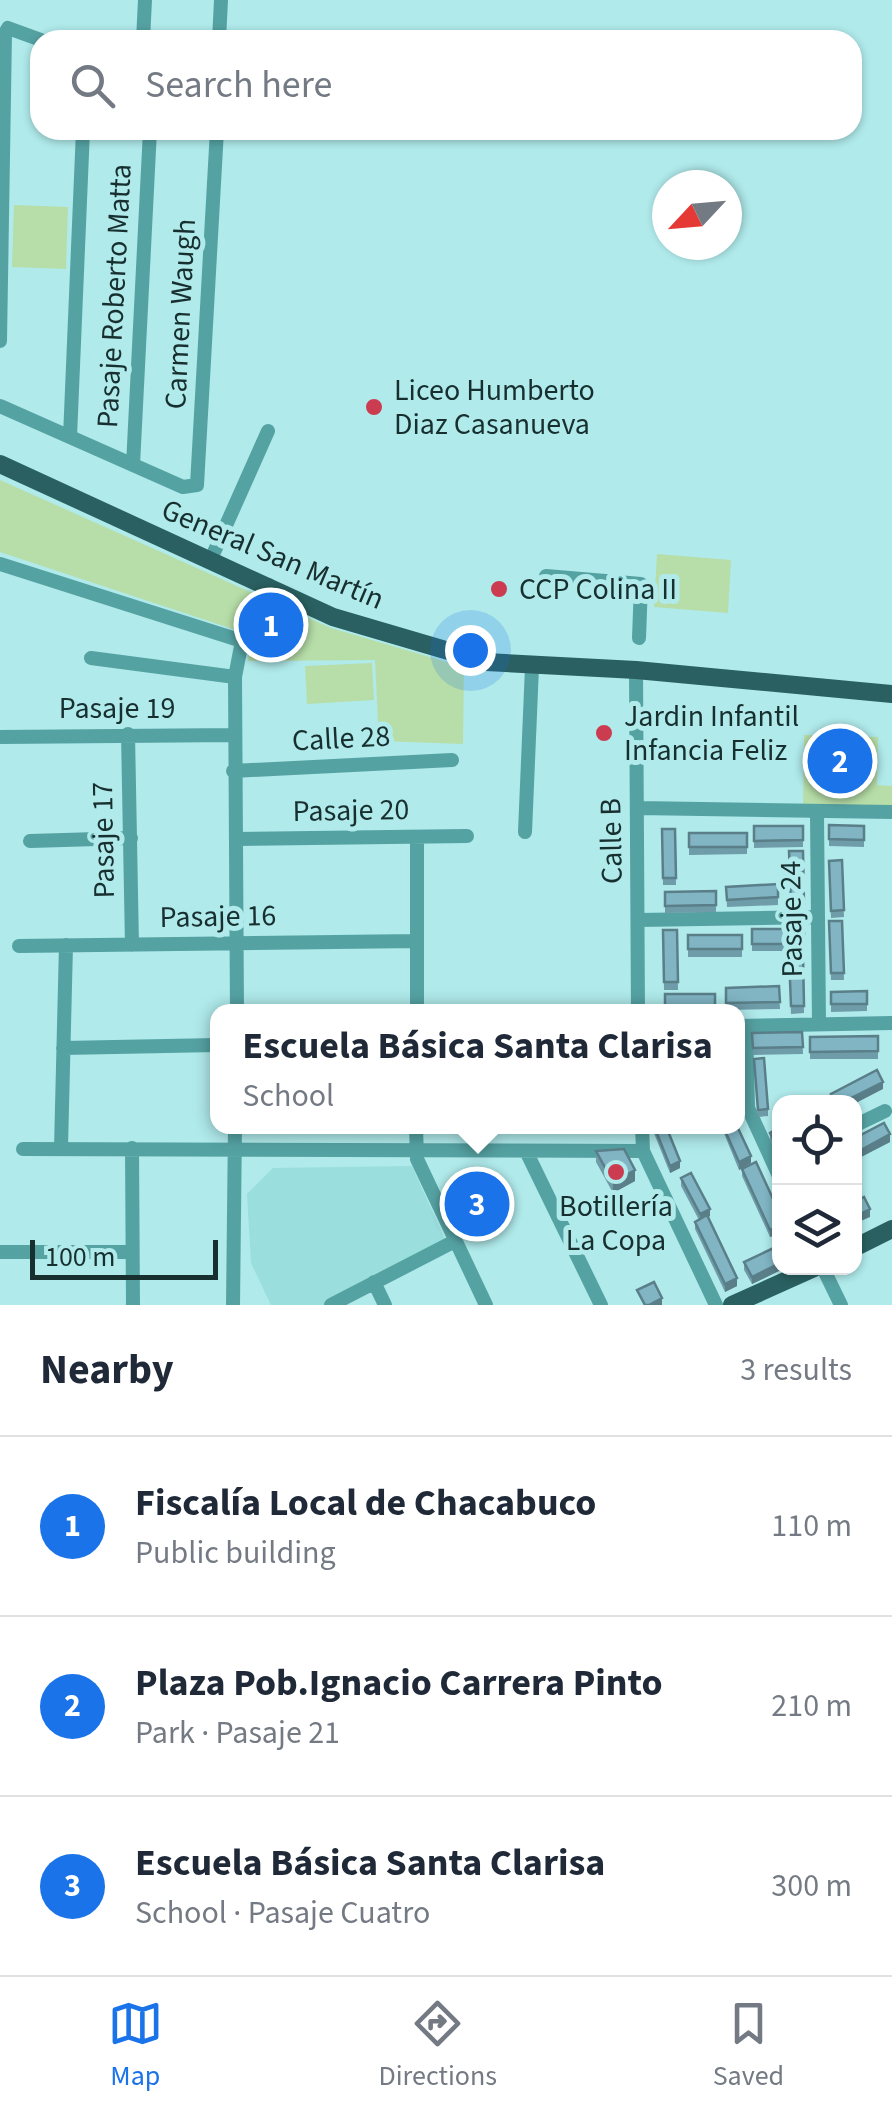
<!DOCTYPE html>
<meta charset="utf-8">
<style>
:root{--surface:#fff;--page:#f6f6f7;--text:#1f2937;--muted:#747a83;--line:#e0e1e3;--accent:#1a73e8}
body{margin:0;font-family:"Source Sans 3",sans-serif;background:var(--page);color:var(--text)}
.controls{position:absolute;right:30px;bottom:30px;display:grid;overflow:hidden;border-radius:20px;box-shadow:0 2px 8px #0004}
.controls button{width:90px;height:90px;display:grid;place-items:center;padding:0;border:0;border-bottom:2px solid var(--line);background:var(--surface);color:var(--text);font:50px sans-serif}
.compass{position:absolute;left:652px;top:170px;width:90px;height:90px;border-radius:50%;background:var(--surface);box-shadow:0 2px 8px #0004;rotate:244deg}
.scale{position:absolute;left:30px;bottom:25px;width:188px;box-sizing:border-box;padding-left:10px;border:5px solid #182f30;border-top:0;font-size:28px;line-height:35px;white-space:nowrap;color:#182f30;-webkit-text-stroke:8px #b0eaeb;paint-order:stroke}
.you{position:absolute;left:470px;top:650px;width:35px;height:35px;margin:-25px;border:8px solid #fff;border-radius:50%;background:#1a73e8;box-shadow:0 0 0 15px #1a73e833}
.badge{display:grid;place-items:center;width:65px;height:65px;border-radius:50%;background:var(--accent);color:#fff;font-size:32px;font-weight:700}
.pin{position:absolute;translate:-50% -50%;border:5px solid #fff;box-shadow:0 2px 10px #0006}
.popup{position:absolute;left:210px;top:1004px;width:535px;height:130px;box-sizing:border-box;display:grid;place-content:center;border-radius:20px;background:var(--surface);filter:drop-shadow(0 2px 8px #0005);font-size:32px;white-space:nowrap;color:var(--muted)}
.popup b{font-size:38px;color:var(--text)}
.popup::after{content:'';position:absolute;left:50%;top:100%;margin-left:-20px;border:20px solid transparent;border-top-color:var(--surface)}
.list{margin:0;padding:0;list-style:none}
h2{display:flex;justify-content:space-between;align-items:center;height:130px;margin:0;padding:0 40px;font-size:42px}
h2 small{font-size:32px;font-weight:400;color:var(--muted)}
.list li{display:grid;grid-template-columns:65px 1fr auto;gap:30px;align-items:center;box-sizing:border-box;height:180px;padding:0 40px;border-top:2px solid var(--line)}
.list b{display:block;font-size:38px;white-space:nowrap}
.list p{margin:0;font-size:32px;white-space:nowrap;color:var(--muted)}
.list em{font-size:32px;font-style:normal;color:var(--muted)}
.icon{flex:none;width:55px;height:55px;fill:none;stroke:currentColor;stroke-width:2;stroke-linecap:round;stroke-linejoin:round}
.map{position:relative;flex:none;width:892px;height:1305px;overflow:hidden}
.search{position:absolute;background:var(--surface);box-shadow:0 2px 8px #0004;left:30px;right:30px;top:30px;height:110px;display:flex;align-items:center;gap:25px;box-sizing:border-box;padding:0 35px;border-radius:30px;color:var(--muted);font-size:38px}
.sheet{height:670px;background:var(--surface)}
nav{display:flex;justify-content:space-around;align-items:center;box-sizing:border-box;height:140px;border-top:2px solid var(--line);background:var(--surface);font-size:28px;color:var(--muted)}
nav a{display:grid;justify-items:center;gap:5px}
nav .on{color:var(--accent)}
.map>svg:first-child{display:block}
.built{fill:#9adede}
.green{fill:#b7dea8}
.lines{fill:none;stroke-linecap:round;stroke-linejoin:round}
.minor{stroke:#55a2a3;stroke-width:14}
.major{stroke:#2a6061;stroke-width:18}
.wall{fill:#6f9ca9}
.shaded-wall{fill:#5a7f89}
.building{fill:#81b5c4;stroke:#5a7f89;stroke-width:2.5}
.poi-dot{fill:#cc3c50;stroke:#b0eaeb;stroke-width:4}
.labels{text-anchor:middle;stroke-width:10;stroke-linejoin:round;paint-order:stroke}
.street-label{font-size:30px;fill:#182f30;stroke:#b0eaeb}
.poi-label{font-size:30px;fill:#182f30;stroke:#b0eaeb;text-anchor:start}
</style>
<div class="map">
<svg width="892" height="1305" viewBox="0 0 892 1305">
<rect width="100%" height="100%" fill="#b0eaeb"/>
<path class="built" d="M412,1166L448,1246L325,1305H271L251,1263L247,1194L273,1168Z"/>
<path class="green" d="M14,205L68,207L66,269L12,267Z
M0,480L331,628L464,667L463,744L379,741L375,660L248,661L251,635L0,552Z
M657,554L731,560L728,613L654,607Z
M372,663L374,700L307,704L305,666Z
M804,735L878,737L877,785L892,786V809L803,810Z"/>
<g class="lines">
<path class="minor" d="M143,40L145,0
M219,40L221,0
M0,341L5,33L8,28L41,40
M0,406L183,487L197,485L217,130
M70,437L83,130
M133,465L150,130
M211,559L268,431
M0,564L242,641
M546,576L641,584L639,638
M91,658L235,677
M636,670L638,1012
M128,734L132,945
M0,737L235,735
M233,771L452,760
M638,808L892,812
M817,814L819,1024
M525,832L532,667
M236,839L467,836
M30,841L131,838
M639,920L817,917
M19,946L417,941
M237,1012L235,677L242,641L269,585
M417,1012V837
M738,1026L892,1023
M746,1026L748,1108L780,1178
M63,1048L217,1045
M416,1126L417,1159L486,1305
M642,1126L643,1151L716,1305
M854,1126L885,1111
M61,1148L66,945
M132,1148L133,1305
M23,1149L643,1151
M526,1151L601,1305
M0,1252H132
M823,1268L841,1305
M374,1282L385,1305
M233,1305L235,1126
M331,1305L455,1241"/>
<path class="major" d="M0,464L333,617L486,662L636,670L892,694
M854,1248L892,1229
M732,1305L814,1268"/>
</g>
<path class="wall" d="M282,620L272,637L258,630V623Z
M829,825L864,826V847L829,846Z
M754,826H803V847L754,848Z
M662,829H675L676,885H663Z
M689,833H747V854L689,855Z
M789,851H803L804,911H791Z
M842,860L844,917L831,918L829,861Z
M778,884V905L727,907L726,887Z
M716,891V912L665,913V892Z
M829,921H842L844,980H831Z
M752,929H804V951H752Z
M663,930H677L678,990H664Z
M688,935H742V957H688Z
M789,955H803L804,1013L791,1014Z
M779,986L780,1009L726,1010V988Z
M867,991V1011L831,1012V992Z
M665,994H715V1012H665Z
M802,1032L803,1054L753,1055L752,1033Z
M878,1036V1059H810V1037Z
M754,1066L768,1109V1116L758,1117Z
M651,1126H666L680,1168L670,1173Z
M721,1126H737L751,1163L739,1170Z
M780,1127V1150L776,1152L770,1140V1133Z
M855,1138L890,1142L861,1157L855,1146Z
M596,1151L635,1181L613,1193L596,1162Z
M742,1169L780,1214V1233L770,1237L742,1176Z
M681,1178L710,1216L708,1217L737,1286L725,1292L695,1229V1222L699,1220L681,1186Z
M744,1262L780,1268H785L752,1284L744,1270Z"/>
<path class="shaded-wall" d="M282,613V620L272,637V630Z
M883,1082V1089L854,1104L843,1102Z
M890,1134V1142L861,1157V1150Z
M751,1156V1163L739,1170V1162Z
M680,1161V1168L670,1173V1166Z
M635,1170V1181L613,1193V1182Z
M710,1209V1216L700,1222V1214Z
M870,1209V1217L854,1224V1217Z
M780,1225V1233L770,1237V1230Z
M780,1263V1268H785L752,1284V1277Z
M737,1278V1286L725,1292V1284Z
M662,1298V1305H649Z"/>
<path class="building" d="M271,606L282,613L272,630L258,623Z
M829,825L864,826V840L829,839Z
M754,826H803V840L754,841Z
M662,829H675L676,878H663Z
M689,833H747V847H689Z
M789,851H803L804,904H791Z
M842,860L844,910L831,911L829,861Z
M778,884V897L727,900L726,887Z
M716,891V905L665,906V892Z
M829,921H842L844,973H831Z
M752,929H804V944H752Z
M663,930H677L678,982H664Z
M688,935H742V949H688Z
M789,955H803L804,1006H791Z
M779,986L780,1002L726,1003V988Z
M867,991V1004H831V992Z
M665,994H715V1008H665Z
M802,1032L803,1047L753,1048L752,1033Z
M878,1036V1051L810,1052V1037Z
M764,1058L768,1109L758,1110L754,1059Z
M877,1070L883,1082L843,1102H836L831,1094Z
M884,1123L890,1134L861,1150L855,1138Z
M654,1126H666L680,1161L670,1166Z
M723,1126H737L751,1156L739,1162Z
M780,1127V1142L776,1144L770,1133Z
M624,1149L635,1170L613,1182L596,1151Z
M756,1162L780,1214V1225L770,1230L742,1169Z
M691,1173L710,1209L700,1214L681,1178Z
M864,1197L870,1209L854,1217V1202Z
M707,1215L737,1278L725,1284L695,1222Z
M780,1245V1263L752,1277L744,1262Z
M654,1282L662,1298L649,1305H645L637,1290Z"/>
<g class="poi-dot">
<circle cx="374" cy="407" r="10"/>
<circle cx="499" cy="589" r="10"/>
<circle cx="604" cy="733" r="10"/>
<circle cx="616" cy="1172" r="10"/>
</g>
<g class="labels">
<g class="street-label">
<text transform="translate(114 296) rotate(-87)" y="10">Pasaje Roberto Matta</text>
<text transform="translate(180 314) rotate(-87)" y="10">Carmen Waugh</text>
<text transform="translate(273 554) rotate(23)" y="10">General San Martín</text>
<text x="117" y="718">Pasaje 19</text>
<text transform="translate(341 738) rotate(-3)" y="10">Calle 28</text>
<text transform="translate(351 810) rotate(-1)" y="10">Pasaje 20</text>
<text transform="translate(103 840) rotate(-91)" y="10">Pasaje 17</text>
<text transform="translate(611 841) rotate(-91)" y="10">Calle B</text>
<text transform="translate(218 916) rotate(-1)" y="10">Pasaje 16</text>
<text transform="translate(791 919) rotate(-91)" y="10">Pasaje 24</text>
</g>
<g class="poi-label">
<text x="394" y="400">Liceo Humberto<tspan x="394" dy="34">Diaz Casanueva</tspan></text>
<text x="519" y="599">CCP Colina II</text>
<text x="624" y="726">Jardin Infantil<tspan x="624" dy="34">Infancia Feliz</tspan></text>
<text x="616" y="1216" text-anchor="middle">Botillería<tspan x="616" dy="34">La Copa</tspan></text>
</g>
</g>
</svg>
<div class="controls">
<button><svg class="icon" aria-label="locate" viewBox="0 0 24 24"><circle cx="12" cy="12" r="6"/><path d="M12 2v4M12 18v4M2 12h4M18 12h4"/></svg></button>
<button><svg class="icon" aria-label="layers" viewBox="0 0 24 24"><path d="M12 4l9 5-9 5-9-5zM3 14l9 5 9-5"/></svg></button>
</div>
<svg class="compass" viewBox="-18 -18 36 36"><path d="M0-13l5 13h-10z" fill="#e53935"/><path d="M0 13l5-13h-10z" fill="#747a83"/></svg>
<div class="scale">100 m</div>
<div class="you"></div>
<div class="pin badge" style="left:271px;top:625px">1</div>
<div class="pin badge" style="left:840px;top:761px">2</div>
<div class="pin badge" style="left:477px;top:1204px">3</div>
<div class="popup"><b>Escuela Básica Santa Clarisa</b>School</div>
<div class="search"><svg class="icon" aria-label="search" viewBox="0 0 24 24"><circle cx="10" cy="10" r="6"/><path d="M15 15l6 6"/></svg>Search here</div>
</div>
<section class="sheet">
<h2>Nearby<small>3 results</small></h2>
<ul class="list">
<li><span class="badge">1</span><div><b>Fiscalía Local de Chacabuco</b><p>Public building</p></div><em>110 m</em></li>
<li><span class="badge">2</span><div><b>Plaza Pob.Ignacio Carrera Pinto</b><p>Park · Pasaje 21</p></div><em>210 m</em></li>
<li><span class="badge">3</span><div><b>Escuela Básica Santa Clarisa</b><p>School · Pasaje Cuatro</p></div><em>300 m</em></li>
</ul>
</section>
<nav>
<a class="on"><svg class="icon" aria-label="map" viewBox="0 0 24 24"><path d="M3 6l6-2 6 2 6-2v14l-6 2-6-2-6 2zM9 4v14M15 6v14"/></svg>Map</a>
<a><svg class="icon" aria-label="directions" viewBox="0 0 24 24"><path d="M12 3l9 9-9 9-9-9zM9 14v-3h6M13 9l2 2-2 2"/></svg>Directions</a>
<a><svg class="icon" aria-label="saved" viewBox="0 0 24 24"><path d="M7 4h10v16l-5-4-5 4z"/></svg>Saved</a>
</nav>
